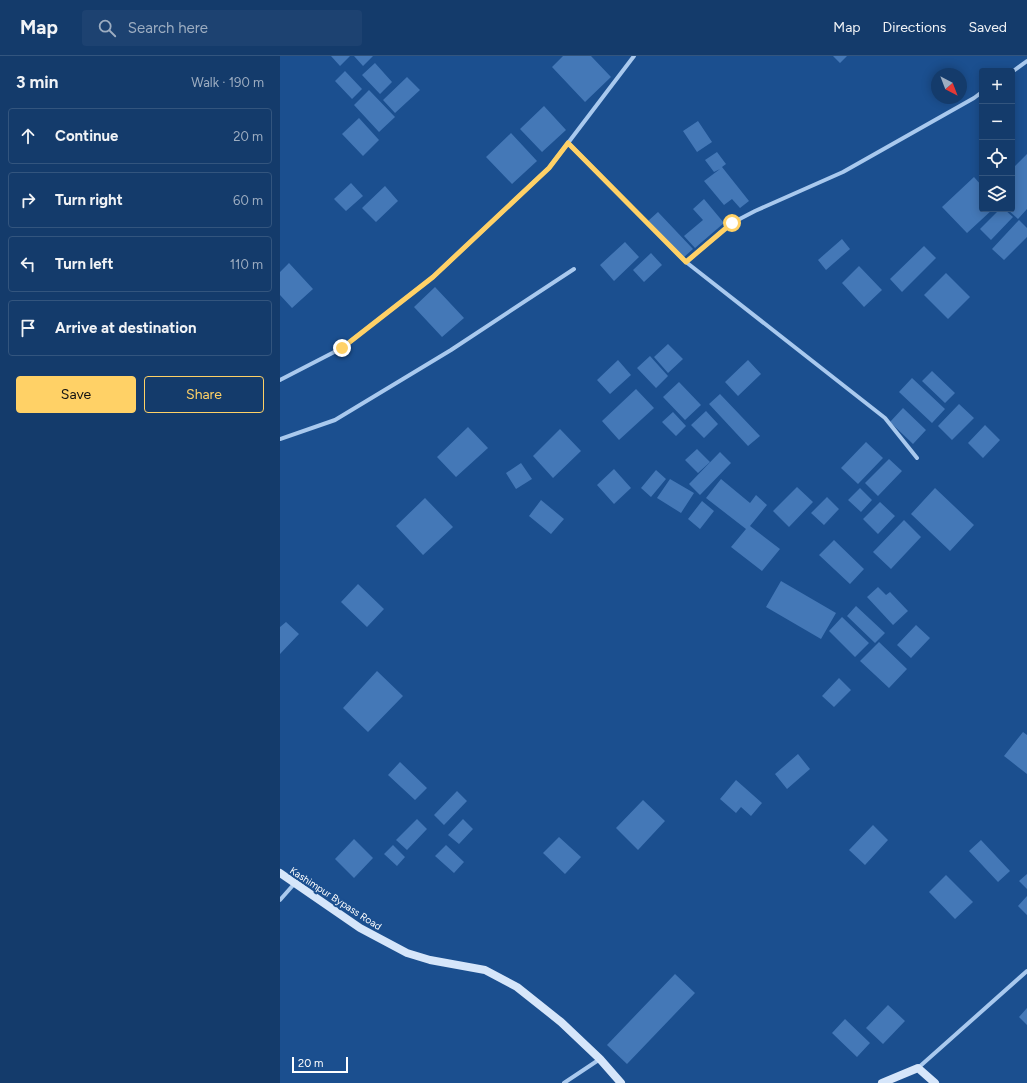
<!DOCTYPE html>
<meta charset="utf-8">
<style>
:root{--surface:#143b6b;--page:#1d4271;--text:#f1f3f6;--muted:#9dadc1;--line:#33557e;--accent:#ffd166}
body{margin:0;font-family:Figtree,sans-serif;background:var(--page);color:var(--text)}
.controls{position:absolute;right:12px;top:12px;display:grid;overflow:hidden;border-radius:4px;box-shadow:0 2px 10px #0003}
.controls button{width:36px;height:36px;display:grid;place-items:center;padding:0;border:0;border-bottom:1px solid var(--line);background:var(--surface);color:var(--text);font:20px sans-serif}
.compass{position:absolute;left:651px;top:12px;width:36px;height:36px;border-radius:50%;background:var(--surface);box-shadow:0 2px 10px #0003;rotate:138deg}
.scale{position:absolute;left:12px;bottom:10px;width:56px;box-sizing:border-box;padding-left:4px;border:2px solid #fff;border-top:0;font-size:11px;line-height:14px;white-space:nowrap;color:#fff;-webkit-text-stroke:3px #1b4f8f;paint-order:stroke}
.stop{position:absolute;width:12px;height:12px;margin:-9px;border:3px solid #ffd166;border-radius:50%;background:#fff}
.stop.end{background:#ffd166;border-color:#fff;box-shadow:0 1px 4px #0008}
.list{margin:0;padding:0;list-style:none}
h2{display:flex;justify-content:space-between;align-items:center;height:52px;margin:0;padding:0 16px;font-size:17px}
h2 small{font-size:13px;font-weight:400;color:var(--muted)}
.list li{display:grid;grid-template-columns:26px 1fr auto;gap:12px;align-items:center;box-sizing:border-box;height:56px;margin:0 8px 8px;padding:0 8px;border:1px solid var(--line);border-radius:4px}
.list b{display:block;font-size:15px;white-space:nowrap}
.list em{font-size:13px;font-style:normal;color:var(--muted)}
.actions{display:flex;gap:8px;padding:12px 16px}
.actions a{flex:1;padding:9px 0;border:1px solid var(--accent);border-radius:4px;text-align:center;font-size:14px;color:var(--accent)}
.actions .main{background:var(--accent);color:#111}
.icon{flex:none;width:22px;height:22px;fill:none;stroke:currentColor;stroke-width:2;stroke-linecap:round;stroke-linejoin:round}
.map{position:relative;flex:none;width:747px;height:1027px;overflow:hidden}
header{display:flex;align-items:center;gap:24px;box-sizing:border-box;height:56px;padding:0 20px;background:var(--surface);border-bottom:1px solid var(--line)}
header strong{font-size:19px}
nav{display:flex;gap:22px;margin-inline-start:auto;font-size:14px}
.search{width:280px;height:36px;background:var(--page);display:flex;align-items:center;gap:10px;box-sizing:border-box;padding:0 14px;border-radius:4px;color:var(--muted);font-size:15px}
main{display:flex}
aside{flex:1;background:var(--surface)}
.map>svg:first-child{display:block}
.building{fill:#4478b7}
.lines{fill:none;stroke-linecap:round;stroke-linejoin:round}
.street{stroke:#a9c9ee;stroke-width:4}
.secondary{stroke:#d6e6fa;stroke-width:8}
.route{stroke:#ffd166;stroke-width:5}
.labels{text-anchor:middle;stroke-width:4;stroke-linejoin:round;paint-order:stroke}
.street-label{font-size:10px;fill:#fff;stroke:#1b4f8f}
</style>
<header>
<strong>Map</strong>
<div class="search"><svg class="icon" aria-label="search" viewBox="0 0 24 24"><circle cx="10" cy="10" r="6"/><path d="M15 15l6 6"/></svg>Search here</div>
<nav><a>Map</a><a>Directions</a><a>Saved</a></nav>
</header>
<main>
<aside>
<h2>3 min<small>Walk · 190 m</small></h2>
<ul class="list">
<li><svg class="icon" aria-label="ahead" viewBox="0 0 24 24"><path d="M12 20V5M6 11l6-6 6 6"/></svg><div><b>Continue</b></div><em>20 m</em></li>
<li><svg class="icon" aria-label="right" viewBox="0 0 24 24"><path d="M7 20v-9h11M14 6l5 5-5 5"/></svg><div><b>Turn right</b></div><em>60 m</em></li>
<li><svg class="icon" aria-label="left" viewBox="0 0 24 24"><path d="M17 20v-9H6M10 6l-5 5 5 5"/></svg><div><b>Turn left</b></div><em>110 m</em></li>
<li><svg class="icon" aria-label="arrive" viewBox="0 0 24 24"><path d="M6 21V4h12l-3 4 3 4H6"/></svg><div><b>Arrive at destination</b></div></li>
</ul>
<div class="actions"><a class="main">Save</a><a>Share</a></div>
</aside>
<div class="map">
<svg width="747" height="1027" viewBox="0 0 747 1027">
<rect width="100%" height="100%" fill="#1b4f8f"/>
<path class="building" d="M51,0H70L60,10Z
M74,0H93L83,10Z
M283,0H311L331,21L305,46L272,11Z
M553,0H567L560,7Z
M95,7L112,26L100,38L82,19Z
M65,15L82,33L72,43L55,25Z
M127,21L140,34L115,57L103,44Z
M89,34L115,61L99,76L74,49Z
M264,50L286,74L262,96L240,73Z
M79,62L99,84L83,100L62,78Z
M418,65L432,86L417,96L403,75Z
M231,77L257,105L232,128L206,101Z
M437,96L446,108L442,111L469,145L460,152L452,143L444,149L424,125L440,113L434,116L425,104Z
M747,98V153L738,163L727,153H732V113Z
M694,121L702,130V153H713L687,177L662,151Z
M71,127L83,140L66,155L54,143Z
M105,130L118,145L96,166L82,152Z
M424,143L444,167L415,192L404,180L423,164L413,153Z
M720,153H724L733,161L711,184L700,173Z
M378,156L413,193L403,202L368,165Z
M739,164L747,172V181L724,204L712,193Z
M562,183L570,193L546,214L538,204Z
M345,186L359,201L334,225L320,209Z
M644,190L656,202L622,236L610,223Z
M371,197L382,209L364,226L353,214Z
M9,207L33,233L12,252L0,239V216Z
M579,210L602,234L584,251L562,227Z
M666,217L690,241L668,263L644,239Z
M155,231L184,262L162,281L134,251Z
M388,288L403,303L388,317L374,301Z
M370,300L388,320L376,332L357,312Z
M338,304L351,319L330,338L317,324Z
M468,304L481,318L458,340L445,326Z
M652,315L675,337L665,347L642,325Z
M632,322L665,353L652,367L619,336Z
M399,326L421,349L405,364L383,341Z
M356,333L374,352L339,384L322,365Z
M440,338L480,380L468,390L429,348Z
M679,348L694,362L672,384L658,370Z
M623,352L646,374L633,388L610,366Z
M426,355L438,368L424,382L411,369Z
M393,356L406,370L396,380L382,366Z
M705,369L720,384L703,402L688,387Z
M188,371L208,392L176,421L157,401Z
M280,373L301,395L273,422L253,400Z
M586,386L603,402L578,428L561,412Z
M417,393L430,406L418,417L405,404Z
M440,396L451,407L420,439L409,428Z
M609,403L622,415L598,440L585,427Z
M241,407L252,423L236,433L226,417Z
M334,413L351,432L334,448L317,429Z
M376,414L386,423L371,441L361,432Z
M390,423L414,437L401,457L377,442Z
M441,423L470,447L476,439L487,449L470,470L500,493L482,515L451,491L466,473L426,442Z
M517,431L533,446L509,471L493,455Z
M580,432L592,444L581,456L568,444Z
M655,432L694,469L670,495L631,458Z
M547,441L559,453L544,469L531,457Z
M145,442L173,471L143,499L116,470Z
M261,444L284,463L271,478L249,460Z
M422,445L434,455L420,473L408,463Z
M600,446L615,460L598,478L583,463Z
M624,464L641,481L611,513L593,496Z
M554,484L584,513L570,528L539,499Z
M501,525L556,557L541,583L486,551Z
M78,528L104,553L87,571L61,546Z
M598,531L606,539L610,536L628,555L613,569L587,541Z
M576,550L605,577L595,587L567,560Z
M562,561L589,587L575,601L549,575Z
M6,566L19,578L0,598V571Z
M636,569L650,582L631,602L617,589Z
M599,586L627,613L609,632L580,605Z
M97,615L123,640L88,676L63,652Z
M559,622L571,634L554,651L542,640Z
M743,676L747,679V718L724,700Z
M518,698L530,713L507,733L495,718Z
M120,706L147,732L135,744L108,719Z
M456,724L482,747L471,760L461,751L456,757L440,743Z
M177,735L187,745L164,769L154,759Z
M363,744L385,765L358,794L336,772Z
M137,763L147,773L127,794L116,784Z
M183,763L193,773L179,788L168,779Z
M593,769L608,784L585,809L569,794Z
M279,781L301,801L285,818L263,797Z
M74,783L93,802L74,822L55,803Z
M701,784L730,815L718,826L689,795Z
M113,789L125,801L117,810L104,798Z
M166,789L184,806L174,817L155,800Z
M747,818V833L739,825Z
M666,819L693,846L675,863L649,836Z
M747,840V859L738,850Z
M395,918L415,937L347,1008L327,989Z
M608,949L625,965L603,988L586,972Z
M747,952V969L739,961Z
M565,963L590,987L577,1001L552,977Z"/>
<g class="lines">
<path class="street" d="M732,16L747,5
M288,87L406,206L605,362L637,402
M406,206L452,167L475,155L563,116L694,42L702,36
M0,324L62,292L153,221L269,112L354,0
M0,383L55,364L171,294L294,213
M0,844L15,827
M638,1012L747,915
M284,1027L320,1003"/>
<path class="secondary" d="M0,817L80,872L127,897L150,904L205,914L237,931L281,966L320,1003L341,1027
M602,1027L638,1012L655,1027"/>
</g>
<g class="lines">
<path class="route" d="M62,292L153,221L269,112L288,87L406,206L452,167"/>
</g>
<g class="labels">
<g class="street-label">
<text transform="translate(56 842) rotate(33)" y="4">Kashimpur Bypass Road</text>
</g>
</g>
</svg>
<div class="controls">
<button>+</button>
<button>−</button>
<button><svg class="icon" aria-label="locate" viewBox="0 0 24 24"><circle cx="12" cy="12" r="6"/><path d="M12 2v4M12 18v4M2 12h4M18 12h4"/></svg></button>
<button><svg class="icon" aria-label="layers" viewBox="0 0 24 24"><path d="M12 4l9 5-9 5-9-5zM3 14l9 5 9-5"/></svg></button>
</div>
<svg class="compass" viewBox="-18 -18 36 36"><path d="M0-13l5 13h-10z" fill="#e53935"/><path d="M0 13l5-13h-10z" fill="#9dadc1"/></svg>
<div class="scale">20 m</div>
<div class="stop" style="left:452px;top:167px"></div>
<div class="stop end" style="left:62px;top:292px"></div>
</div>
</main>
